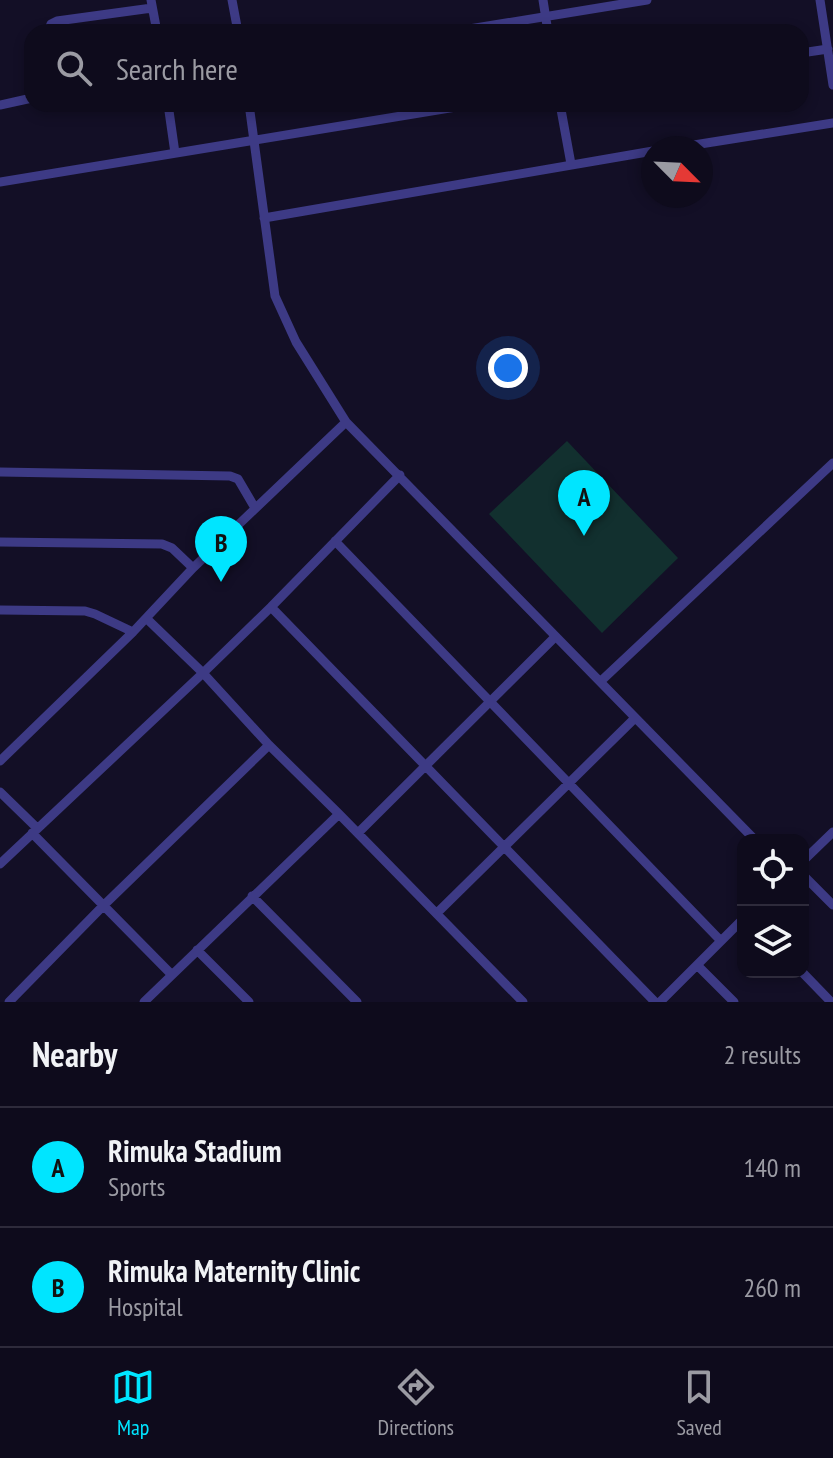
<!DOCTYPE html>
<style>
:root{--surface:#0e0b1c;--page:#171425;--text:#f1f3f6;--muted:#9b9ba3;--line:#2e2b3b;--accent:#00e5ff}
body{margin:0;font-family:"PT Sans Narrow",sans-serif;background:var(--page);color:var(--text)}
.controls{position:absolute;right:24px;bottom:24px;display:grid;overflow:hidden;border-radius:16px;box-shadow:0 4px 12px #0003}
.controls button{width:72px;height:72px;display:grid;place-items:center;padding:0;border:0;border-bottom:2px solid var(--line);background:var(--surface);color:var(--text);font:40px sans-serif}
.compass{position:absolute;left:641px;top:136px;width:72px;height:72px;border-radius:50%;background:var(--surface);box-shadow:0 4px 12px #0003;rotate:114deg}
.you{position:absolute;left:508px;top:368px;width:28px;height:28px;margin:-20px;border:6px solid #fff;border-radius:50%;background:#1a73e8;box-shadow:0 0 0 12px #1a73e833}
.badge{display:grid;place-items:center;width:52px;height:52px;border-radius:50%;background:var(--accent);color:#111;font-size:26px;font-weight:700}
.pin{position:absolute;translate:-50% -66px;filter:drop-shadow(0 2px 4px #0008)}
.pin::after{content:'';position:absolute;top:42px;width:28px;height:24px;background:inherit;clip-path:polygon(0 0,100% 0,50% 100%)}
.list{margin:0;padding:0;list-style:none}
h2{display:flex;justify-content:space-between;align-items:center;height:104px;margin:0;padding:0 32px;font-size:34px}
h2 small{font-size:26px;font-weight:400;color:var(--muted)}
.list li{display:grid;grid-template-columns:52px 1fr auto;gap:24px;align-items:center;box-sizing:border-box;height:120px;padding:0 32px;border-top:2px solid var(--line)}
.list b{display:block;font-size:30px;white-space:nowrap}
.list p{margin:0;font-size:26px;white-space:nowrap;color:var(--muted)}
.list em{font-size:26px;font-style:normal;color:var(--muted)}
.icon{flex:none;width:44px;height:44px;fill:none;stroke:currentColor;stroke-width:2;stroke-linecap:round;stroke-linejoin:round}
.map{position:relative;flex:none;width:833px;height:1002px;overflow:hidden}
.search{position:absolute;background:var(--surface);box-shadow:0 4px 12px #0003;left:24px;right:24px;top:24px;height:88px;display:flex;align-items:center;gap:20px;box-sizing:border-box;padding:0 28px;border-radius:24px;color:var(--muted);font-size:30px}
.sheet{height:344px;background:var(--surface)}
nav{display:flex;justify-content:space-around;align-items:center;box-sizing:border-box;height:112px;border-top:2px solid var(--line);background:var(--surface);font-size:22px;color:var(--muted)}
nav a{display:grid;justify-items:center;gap:4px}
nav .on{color:var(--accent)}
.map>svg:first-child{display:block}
.park{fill:#12302f}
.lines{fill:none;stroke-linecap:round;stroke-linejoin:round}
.minor{stroke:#3d3a85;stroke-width:9}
</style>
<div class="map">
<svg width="833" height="1002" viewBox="0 0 833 1002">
<rect width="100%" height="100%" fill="#130f26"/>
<path class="park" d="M567,441L678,558L602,633L489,514Z"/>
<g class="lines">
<path class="minor" d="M151,0L157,32
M232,0L238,32
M543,0L548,32
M820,0L833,85
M48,32L51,24L57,21L152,8
M451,32L647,0
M801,53L828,49
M168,104L175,153
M249,104L275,296L296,342L346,422L755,840
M560,104L571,164
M0,105L32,98
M675,148L833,123
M0,182L474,104
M264,218L653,151
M0,472L230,476L238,479L255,508
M335,541L721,941
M0,542L162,544L172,548L193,568
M271,607L655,1002
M0,610L85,611L95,614L133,632
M146,618L203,673L269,745L339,814L523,1002
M601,681L833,463
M0,761L133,632L193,568L346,422
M0,792L37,828
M32,833L172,975
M358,833L555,637
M803,861L833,832
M0,864L203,673L271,607L400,475
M803,875L833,905
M252,896L357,1002
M437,913L635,718
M197,950L249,1002
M697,965L734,1002
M802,972L831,1002
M9,1002L103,906L269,745
M144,1002L339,814
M660,1002L743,919"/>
</g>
</svg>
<div class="controls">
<button><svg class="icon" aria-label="locate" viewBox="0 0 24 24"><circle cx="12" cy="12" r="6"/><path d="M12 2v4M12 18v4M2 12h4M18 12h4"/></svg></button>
<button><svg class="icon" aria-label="layers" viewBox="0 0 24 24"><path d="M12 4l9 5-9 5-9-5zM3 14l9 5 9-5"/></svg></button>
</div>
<svg class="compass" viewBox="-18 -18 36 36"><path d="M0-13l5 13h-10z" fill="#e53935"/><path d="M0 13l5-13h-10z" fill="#9b9ba3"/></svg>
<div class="you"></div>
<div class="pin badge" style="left:584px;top:536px">A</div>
<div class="pin badge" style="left:221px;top:582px">B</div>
<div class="search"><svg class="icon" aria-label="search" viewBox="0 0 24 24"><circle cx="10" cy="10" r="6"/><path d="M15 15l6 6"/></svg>Search here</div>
</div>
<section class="sheet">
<h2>Nearby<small>2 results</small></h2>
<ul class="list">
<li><span class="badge">A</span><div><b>Rimuka Stadium</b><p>Sports</p></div><em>140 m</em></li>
<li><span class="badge">B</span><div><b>Rimuka Maternity Clinic</b><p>Hospital</p></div><em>260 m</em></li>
</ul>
</section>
<nav>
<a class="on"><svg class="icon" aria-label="map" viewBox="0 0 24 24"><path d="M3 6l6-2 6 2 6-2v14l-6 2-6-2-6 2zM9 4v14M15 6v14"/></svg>Map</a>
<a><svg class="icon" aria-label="directions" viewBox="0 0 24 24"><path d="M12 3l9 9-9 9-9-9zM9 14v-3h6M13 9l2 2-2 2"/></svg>Directions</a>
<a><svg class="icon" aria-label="saved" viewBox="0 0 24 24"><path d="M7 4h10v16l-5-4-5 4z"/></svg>Saved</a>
</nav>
